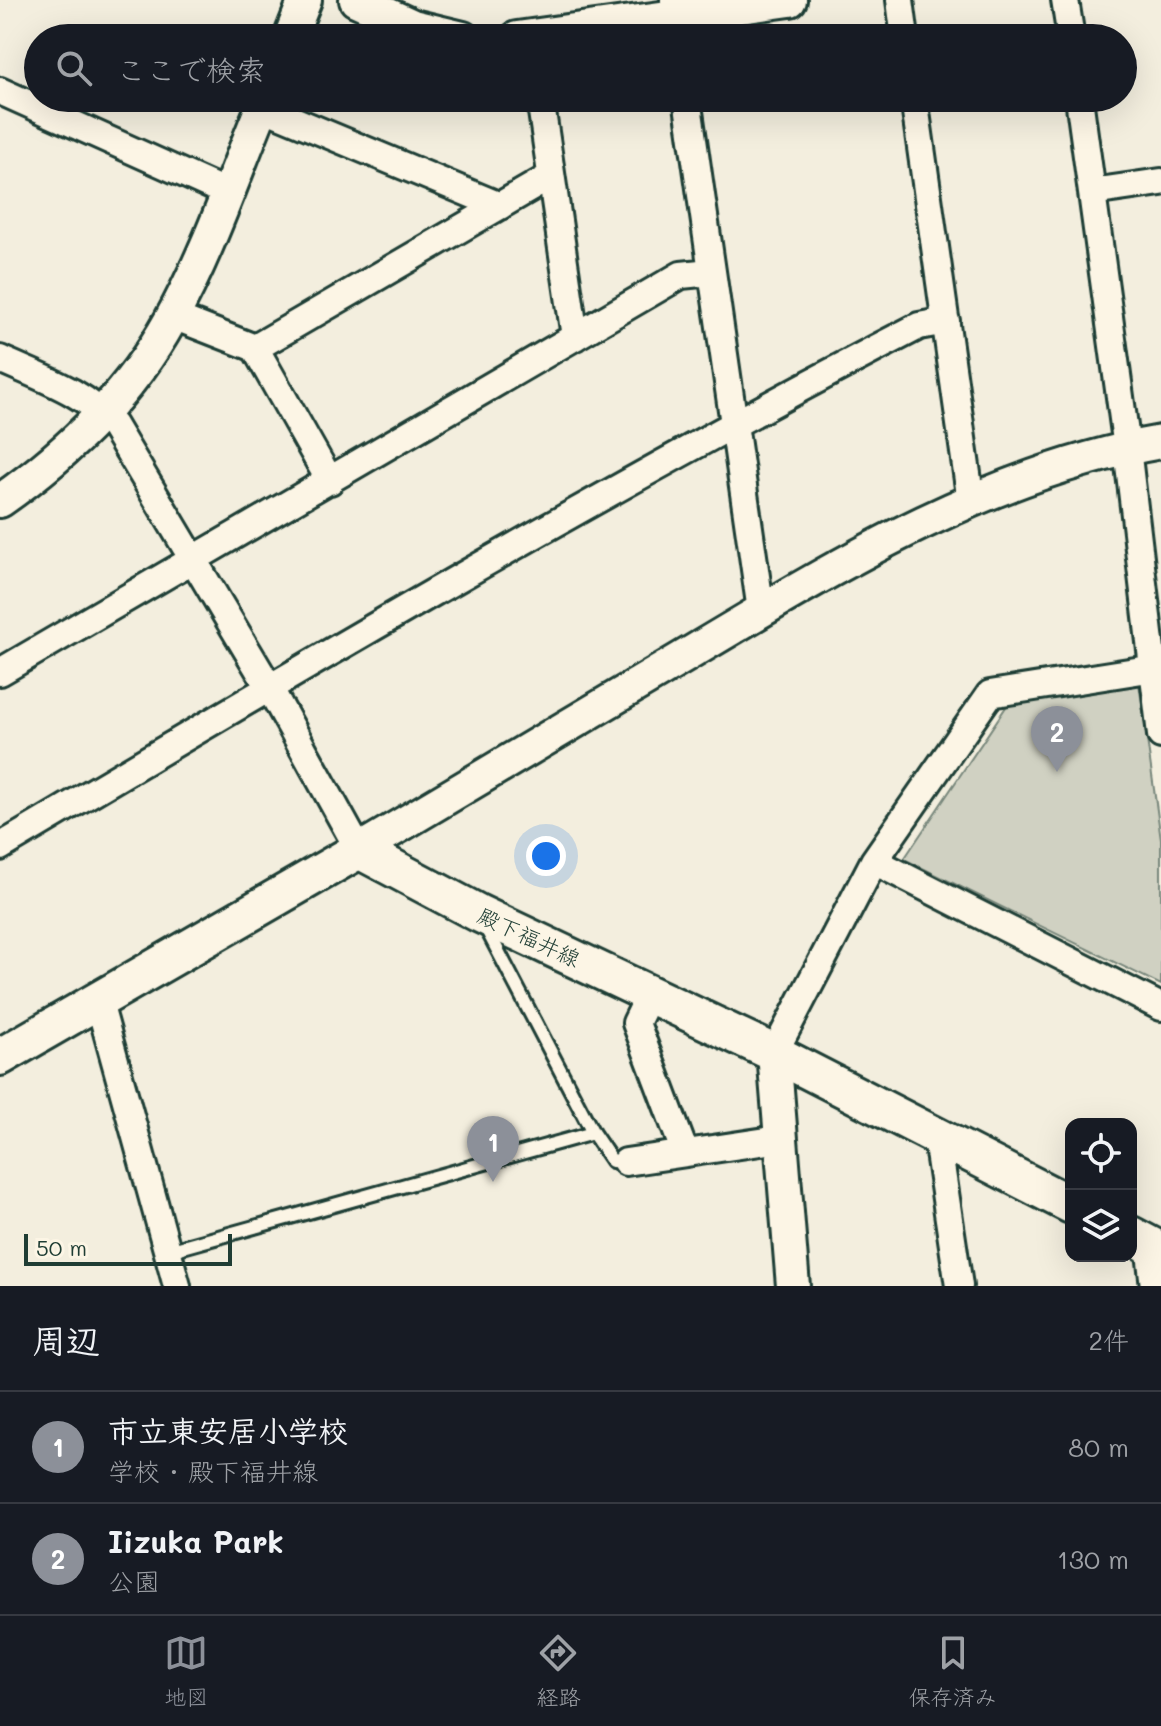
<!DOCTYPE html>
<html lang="ja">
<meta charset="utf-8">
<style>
:root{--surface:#171b24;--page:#242831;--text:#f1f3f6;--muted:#9ea1a6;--line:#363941;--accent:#8c9099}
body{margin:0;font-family:Mali,"Klee One",sans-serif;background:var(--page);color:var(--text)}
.controls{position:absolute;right:24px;bottom:24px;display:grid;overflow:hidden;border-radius:16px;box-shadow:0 8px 32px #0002}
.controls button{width:72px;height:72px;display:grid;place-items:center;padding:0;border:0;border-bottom:2px solid var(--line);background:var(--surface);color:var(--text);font:40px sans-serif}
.scale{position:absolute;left:24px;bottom:20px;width:208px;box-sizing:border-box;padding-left:8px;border:4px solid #1f3d34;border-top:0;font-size:22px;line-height:28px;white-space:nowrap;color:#1f3d34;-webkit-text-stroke:6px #fcf5e5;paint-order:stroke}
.you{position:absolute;left:546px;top:856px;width:28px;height:28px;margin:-20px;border:6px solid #fff;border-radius:50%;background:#1a73e8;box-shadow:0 0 0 12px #1a73e833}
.badge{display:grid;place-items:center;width:52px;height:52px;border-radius:50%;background:var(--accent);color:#fff;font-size:26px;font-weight:700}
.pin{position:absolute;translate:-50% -66px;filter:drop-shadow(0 2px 4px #0008)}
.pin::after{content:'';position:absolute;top:42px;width:28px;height:24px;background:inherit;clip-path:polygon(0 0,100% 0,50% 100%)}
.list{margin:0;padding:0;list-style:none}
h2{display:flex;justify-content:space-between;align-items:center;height:104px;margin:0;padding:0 32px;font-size:34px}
h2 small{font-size:26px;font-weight:400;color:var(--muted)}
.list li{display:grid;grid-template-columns:52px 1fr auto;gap:24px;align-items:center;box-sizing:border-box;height:112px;padding:0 32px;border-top:2px solid var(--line)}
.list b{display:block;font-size:30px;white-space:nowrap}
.list p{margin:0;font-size:26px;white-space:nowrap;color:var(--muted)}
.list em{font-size:26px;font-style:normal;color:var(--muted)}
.icon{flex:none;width:44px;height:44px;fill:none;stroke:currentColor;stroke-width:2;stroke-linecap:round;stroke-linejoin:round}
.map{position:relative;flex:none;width:1161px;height:1286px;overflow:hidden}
.search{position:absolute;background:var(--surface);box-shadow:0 8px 32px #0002;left:24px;right:24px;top:24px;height:88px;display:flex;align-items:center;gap:20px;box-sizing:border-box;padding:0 28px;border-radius:44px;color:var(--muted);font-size:30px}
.sheet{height:328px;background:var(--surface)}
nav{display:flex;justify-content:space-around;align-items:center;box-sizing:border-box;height:112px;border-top:2px solid var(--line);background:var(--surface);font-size:22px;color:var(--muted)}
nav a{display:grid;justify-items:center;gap:4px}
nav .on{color:var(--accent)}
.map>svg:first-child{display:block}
.green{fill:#d0d1c2;stroke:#78877b;stroke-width:2}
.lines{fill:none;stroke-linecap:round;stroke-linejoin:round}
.service-casing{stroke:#1f3d34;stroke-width:18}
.minor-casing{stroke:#1f3d34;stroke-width:32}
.tertiary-casing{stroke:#1f3d34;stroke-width:38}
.secondary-casing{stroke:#1f3d34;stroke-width:42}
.service{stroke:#fcf5e5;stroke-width:12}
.minor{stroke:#fcf5e5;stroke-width:26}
.tertiary{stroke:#fcf5e5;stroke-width:32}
.secondary{stroke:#fcf5e5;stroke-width:36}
.labels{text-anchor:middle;stroke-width:8;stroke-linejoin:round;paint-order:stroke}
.street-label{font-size:22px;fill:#1f3d34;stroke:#fcf5e5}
</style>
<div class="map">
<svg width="1161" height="1286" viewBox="0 0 1161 1286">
<rect width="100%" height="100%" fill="#f3eede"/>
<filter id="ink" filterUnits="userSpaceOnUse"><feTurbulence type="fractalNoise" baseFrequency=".0125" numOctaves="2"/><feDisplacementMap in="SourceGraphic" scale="16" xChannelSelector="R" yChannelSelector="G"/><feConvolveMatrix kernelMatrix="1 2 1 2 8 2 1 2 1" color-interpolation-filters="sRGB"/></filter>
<g filter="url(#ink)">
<path class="green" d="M1139,683L1161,839V985L904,859L1008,704Z"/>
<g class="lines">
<g class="service-casing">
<path id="service" d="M485,926L593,1133L612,1161L626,1162
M168,1251L593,1133"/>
</g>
<g class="minor-casing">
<path id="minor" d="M674,0L679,38
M900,0L905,38
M1065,0L1071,38
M0,91L227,193
M540,98L575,337
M687,98L761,611
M914,98L971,502
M1079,98L1127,448L1161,735
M262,107L500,206
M1092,192L1161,182
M173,316L255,348L330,481
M255,348L551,176
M0,359C39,377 86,392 113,425L269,687L359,850
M0,672L681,275L711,272
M0,847C303,667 606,488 919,326L946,321
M874,861L1161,1007
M650,994L636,1023L685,1153
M98,999L177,1286
M774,1053L874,861L990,694L1161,667
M937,1139L959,1286
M626,1162L780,1139
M1149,1244L1154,1286"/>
</g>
<g class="tertiary-casing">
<path id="tertiary" d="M356,0L413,26L463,38
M290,38L305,0
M517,38L790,0
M0,501C67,454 130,393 170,321C209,251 235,172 266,98
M359,850C466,786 574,722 682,658C831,569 987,472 1161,442
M774,1053L793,1286"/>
</g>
<g class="secondary-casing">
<path id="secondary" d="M0,1057L359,850L478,913L774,1053L1071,1205
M1131,1235L1161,1251"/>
</g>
<use href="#service" class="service"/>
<use href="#minor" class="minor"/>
<use href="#tertiary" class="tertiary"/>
<use href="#secondary" class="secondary"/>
</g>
</g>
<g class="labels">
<g class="street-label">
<text transform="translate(529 937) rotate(25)" y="8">殿下福井線</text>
</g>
</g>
</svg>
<div class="controls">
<button><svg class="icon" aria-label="locate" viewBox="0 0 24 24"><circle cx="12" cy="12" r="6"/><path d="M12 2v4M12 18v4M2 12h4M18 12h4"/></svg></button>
<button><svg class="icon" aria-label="layers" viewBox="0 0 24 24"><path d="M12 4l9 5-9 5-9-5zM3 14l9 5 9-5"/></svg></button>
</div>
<div class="scale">50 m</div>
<div class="you"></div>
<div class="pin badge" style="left:493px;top:1182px">1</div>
<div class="pin badge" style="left:1057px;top:772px">2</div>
<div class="search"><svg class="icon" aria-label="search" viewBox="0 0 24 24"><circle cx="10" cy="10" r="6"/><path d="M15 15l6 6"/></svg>ここで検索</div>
</div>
<section class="sheet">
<h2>周辺<small>2件</small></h2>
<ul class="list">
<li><span class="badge">1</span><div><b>市立東安居小学校</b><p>学校 · 殿下福井線</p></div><em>80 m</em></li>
<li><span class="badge">2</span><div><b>Iizuka Park</b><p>公園</p></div><em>130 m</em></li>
</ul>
</section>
<nav>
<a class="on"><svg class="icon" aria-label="map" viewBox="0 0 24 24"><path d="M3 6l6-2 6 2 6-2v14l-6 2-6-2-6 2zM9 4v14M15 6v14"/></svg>地図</a>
<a><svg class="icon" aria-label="directions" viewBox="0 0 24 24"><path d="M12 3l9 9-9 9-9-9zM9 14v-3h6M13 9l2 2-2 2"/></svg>経路</a>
<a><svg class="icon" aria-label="saved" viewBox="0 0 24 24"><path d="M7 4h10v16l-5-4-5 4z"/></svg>保存済み</a>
</nav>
